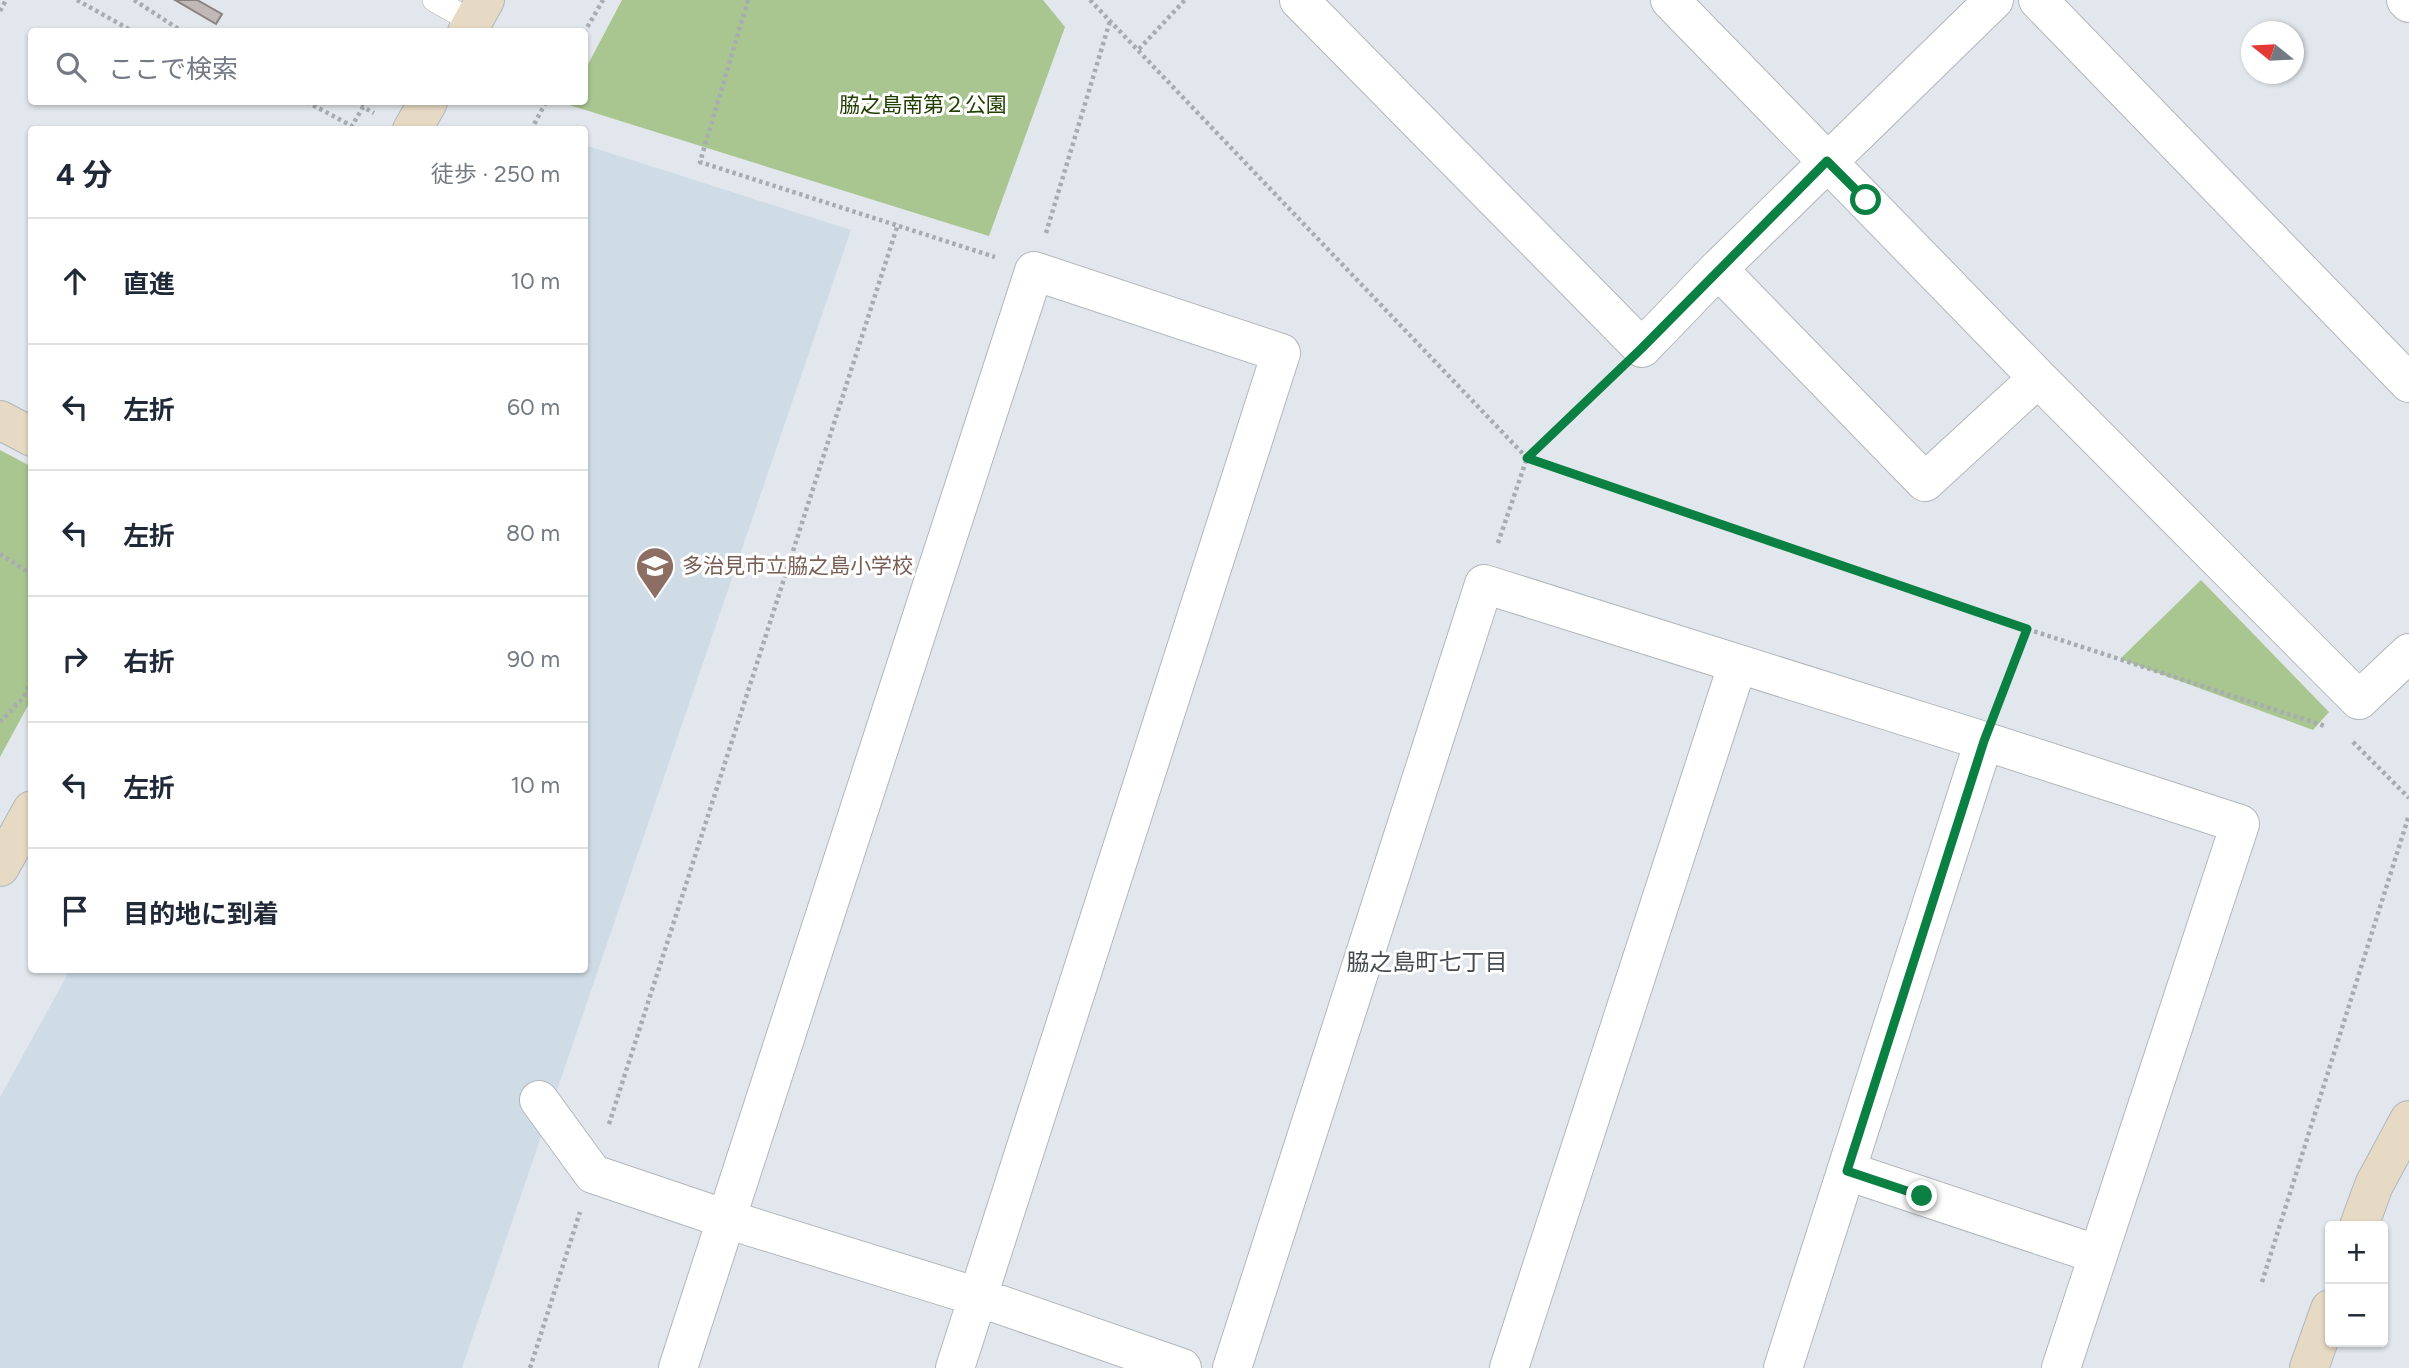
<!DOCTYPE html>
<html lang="ja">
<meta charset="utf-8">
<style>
:root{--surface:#fff;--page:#f6f6f7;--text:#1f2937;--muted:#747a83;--line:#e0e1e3}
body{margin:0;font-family:Figtree,"Noto Sans JP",sans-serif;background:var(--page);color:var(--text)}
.controls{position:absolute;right:21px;bottom:21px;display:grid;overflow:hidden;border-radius:7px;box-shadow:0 2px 5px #0004}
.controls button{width:63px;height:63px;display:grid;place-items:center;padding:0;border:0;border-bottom:2px solid var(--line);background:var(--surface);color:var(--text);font:35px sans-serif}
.compass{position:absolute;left:2241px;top:21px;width:63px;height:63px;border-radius:50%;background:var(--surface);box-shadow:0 2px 5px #0004;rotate:288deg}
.stop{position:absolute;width:21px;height:21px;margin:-16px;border:5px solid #0b8043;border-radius:50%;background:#fff}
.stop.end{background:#0b8043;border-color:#fff;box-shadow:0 2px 7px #0008}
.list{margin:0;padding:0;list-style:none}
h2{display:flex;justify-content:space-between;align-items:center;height:91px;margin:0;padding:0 28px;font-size:30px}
h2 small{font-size:23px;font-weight:400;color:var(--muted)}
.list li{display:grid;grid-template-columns:46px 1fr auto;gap:21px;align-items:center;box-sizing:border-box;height:126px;padding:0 28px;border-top:2px solid var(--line)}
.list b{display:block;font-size:26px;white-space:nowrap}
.list em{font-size:23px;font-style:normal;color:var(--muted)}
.icon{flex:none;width:38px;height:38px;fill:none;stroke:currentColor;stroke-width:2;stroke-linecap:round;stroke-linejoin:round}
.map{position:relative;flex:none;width:2409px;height:1368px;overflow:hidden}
.search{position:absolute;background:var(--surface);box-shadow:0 2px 5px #0004;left:28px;top:28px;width:560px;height:77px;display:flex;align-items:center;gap:18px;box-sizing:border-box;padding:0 24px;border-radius:7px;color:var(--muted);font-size:26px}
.panel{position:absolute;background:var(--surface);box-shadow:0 2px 5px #0004;left:28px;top:126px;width:560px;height:847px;border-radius:7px}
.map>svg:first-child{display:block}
.built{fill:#cfdce5}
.green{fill:#a9c691}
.building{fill:#c1b9b8;stroke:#898180;stroke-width:2}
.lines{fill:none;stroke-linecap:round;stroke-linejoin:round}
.lane-casing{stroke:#b1b7bc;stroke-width:24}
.street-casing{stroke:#b1b7bc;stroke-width:40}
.secondary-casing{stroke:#b1b7bc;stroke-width:40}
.path{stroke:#a7acb0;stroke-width:4.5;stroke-dasharray:3.5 3.5;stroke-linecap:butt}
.lane{stroke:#fff;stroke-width:23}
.street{stroke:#fff;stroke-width:38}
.secondary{stroke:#e6dac4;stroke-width:38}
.route{stroke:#0b8043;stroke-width:9}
.labels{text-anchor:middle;stroke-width:6;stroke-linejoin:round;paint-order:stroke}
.park-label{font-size:21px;fill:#223f00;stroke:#fff}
.education-label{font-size:21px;fill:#785e54;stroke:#fff;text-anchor:start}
.neighbourhood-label{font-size:23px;fill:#464b4f;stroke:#fff}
</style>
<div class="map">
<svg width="2409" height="1368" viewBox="0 0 2409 1368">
<rect width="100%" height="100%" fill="#e1e7ec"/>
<path class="built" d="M585,145L851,230L462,1368H0V1097L70,970H584Z"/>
<path class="green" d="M622,0H1043L1065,27L989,236L566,104L567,102H584L585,70Z
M0,450L32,467L31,700L0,757Z
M2201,580L2329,712L2313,730L2120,659Z"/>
<path class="building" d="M175,0H197L222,14L216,24Z"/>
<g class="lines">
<g class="lane-casing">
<path id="lane" d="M434,0L473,22"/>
</g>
<g class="street-casing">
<path id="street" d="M1299,0L1642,348L1718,269L1994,0
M1670,0L2038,378L2359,700L2409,653
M2038,0L2409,383
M2406,0L2409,3
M1718,269L1925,482L2038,378
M1984,741L2240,824L2061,1368
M539,1100L593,1174L726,1219L978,1297L1182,1368
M1847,1171L2096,1254
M678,1368L1034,271L1281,353L955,1368
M1232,1368L1484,584L1984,741L1783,1368
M1509,1368L1737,666"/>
</g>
<g class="secondary-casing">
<path id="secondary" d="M467,32L485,0
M412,130L428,102
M0,420L32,437
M0,867L32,810
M2359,1226L2374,1185L2409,1120
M2309,1368L2330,1309"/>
</g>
<path class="path" d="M77,0L134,32
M134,0L183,32
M748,0L700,162L995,257
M1090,0L1527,458L2027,629L2325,726
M0,11L6,0
M584,33L603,0
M1139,49L1185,0
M307,102L352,126L363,107L374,113
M531,130L546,102
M1046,233L1110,21
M1498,543L1527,458L1612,377
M0,554L28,572L32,580
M1999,701L2027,629
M0,722L22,699L32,681
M2353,742L2409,798
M609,1124L898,224
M2262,1282L2409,815
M530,1368L580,1212"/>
<use href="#lane" class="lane"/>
<use href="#street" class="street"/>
<use href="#secondary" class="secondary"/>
</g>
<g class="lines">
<path class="route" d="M1866,200L1827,161L1642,348L1527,458L2027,629L1984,741L1847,1171L1922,1196"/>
</g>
<defs>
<g id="school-pin" transform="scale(2.0125)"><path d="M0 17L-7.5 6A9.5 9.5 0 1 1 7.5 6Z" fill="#8d6e63" stroke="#fff"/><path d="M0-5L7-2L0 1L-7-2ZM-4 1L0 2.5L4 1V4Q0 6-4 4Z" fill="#fff"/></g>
</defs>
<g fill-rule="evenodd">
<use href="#school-pin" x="655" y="566"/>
</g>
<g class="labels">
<g class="park-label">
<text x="923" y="112">脇之島南第２公園</text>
</g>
<g class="education-label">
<text x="682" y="573">多治見市立脇之島小学校</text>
</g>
<g class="neighbourhood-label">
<text x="1427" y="970">脇之島町七丁目</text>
</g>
</g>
</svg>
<div class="controls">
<button>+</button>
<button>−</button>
</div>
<svg class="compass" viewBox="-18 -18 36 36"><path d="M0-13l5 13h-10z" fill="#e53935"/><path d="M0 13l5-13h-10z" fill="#747a83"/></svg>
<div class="stop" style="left:1866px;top:200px"></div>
<div class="stop end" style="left:1922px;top:1196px"></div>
<div class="search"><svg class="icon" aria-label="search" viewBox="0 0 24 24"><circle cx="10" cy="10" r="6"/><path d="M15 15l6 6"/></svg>ここで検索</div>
<section class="panel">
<h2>4 分<small>徒歩 · 250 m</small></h2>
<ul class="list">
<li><svg class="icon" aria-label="ahead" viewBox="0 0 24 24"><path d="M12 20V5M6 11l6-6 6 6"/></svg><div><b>直進</b></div><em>10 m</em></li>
<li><svg class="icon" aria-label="left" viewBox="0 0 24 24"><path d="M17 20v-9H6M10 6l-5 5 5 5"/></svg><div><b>左折</b></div><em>60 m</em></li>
<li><svg class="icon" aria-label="left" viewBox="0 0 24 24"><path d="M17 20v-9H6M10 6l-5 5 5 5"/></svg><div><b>左折</b></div><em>80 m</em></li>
<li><svg class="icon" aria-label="right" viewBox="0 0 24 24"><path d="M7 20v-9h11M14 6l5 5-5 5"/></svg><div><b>右折</b></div><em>90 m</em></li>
<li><svg class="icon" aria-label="left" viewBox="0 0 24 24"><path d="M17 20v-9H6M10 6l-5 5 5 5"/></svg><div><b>左折</b></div><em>10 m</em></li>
<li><svg class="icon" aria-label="arrive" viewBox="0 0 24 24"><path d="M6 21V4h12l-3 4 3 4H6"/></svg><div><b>目的地に到着</b></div></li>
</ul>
</section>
</div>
